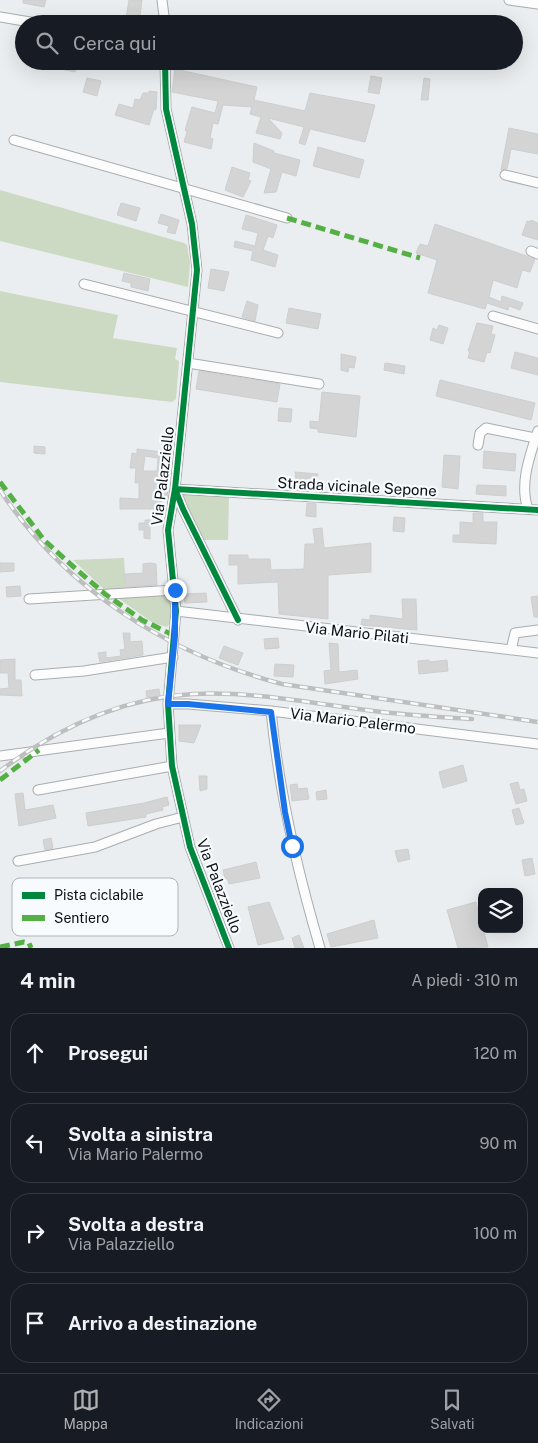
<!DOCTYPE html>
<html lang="it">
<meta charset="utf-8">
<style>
:root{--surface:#171b24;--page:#20242c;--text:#f1f3f6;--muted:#9ea1a6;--line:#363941;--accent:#aeb0b2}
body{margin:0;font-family:"Public Sans",sans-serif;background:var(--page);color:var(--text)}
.controls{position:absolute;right:15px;bottom:15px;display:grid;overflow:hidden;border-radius:10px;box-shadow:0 5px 20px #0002}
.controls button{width:45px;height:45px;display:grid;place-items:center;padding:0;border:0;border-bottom:1px solid var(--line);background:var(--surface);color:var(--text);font:25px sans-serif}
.stop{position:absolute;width:15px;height:15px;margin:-11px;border:4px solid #1a73e8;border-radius:50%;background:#fff}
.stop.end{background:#1a73e8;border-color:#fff;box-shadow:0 1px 5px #0008}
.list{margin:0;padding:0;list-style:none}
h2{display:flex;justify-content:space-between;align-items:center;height:65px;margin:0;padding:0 20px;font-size:21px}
h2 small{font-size:16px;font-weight:400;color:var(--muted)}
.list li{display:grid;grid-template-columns:32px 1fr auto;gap:15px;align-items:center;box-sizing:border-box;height:80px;margin:0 10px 10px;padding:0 10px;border:1px solid var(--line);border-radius:20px}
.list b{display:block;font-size:19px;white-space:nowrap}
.list p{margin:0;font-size:16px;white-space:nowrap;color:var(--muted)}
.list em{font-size:16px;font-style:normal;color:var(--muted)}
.icon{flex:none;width:28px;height:28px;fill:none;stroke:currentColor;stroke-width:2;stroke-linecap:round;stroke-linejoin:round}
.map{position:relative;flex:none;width:538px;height:948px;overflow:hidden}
.search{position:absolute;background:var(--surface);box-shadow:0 5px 20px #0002;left:15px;right:15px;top:15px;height:55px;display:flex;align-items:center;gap:12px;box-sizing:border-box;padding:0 18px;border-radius:28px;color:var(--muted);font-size:19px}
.sheet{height:425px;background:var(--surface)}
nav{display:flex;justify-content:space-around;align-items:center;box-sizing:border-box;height:70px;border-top:1px solid var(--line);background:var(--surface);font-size:14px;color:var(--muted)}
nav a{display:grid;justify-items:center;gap:2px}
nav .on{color:var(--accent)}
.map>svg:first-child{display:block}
.green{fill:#ccd9c3}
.building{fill:#d4d4d5;stroke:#cdcece;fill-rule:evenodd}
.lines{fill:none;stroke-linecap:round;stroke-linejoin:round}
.minor-casing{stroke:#aaacad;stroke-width:11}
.minor{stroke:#fcfcfd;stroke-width:9}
.rail-casing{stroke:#bdbebe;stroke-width:4.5}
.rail{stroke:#f7fbfe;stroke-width:2.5;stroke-dasharray:8;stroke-linecap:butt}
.quiet{stroke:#54b044;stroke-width:5;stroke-dasharray:10 5;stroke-linecap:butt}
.cycleway-casing{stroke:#f7fbfe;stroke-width:9}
.cycleway{stroke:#00873e;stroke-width:6}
.route{stroke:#1a73e8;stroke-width:6}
.labels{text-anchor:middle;stroke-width:4.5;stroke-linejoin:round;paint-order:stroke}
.street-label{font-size:15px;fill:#0e0f11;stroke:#f7fbfe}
.key{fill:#f7fbfe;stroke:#b1b4b7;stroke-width:1}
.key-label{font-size:14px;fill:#0e0f11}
</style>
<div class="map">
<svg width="538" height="948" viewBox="0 0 538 948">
<rect width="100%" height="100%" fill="#ebeef0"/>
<path class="green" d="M0,190L184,243L187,245L190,263L188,287L0,241Z
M0,291L118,315L113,338L177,348L175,359L179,361L176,399L172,402L0,382Z
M187,491L229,495L228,540H204L184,501L183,497Z
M124,558L126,591H106L73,560Z
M171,591L172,621L167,627L153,623L118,598V596Z"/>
<path class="building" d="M23,0H46L44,7L23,3Z
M129,0H142L139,24H125Z
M63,61L77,63L75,72L61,69Z
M175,69L257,87L254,100L305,111L310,93L375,105L365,142L310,129L305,145L299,143L304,127L268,118L282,133L280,139L256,133L261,117L250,114L252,107L223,105L218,124L213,123L210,138L213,139L211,149L184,142L187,132L185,130L192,107L215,113L218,101L172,92Z
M371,76L382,78L379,94L368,92Z
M87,78L101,81L97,96L83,92Z
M424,78L430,79L428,100H421Z
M149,91L157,92L156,110L154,109L149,125L115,115L119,104L133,108L135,99L140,100L143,93H149Z
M509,128L538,134V154L511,149L507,169L501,170Z
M254,143L274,151V153L300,160L296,176L282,172L276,192L264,193L271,169L253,162Z
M318,147L364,160L359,178L313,166Z
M232,167L250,173L248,180L251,181L243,197L225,190Z
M121,203L140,208L136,221L117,215Z
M161,214L179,220L175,234L167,232L169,226L158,223Z
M246,215L277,225L273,238L268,236L263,250L278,255L275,267L251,260L253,251L234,247L235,241L255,246L258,233L242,229Z
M531,220L538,223V240L522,235L527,221L530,222Z
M435,224L535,259L530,272L522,270L517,288L493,280L489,297L501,302L502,296L523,303L520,310L509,306L508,310L487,303L485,309L428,293L437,260L416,253L420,244L428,246Z
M211,269L229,272L224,291L208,288Z
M124,273L150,279L148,291L131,287V283L122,281Z
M247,301L258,305L255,321L242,317Z
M289,308L321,314L318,329L286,323Z
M477,323L493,326L491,334L495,335L490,353L487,352L484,362L468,358L470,351H468Z
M439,325L448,328L443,344L430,340L433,328L437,330Z
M515,352L538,358V375L511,368Z
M341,354L356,357L354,368L349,367L348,372L341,370Z
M385,363L405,366L404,374L384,370Z
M199,371L280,384L277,402L196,389Z
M440,380L535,403L531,420L436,396Z
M322,392L360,396L356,437L318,432V429L310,428V421L319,422Z
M279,408L292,409L291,422L278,421Z
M34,446L45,447V454L34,453Z
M137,449L171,453L167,499H162L159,509H120V498L139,499V483H135L136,468H130L132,453L137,454ZM145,456L158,458L157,471H143Z
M484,451L516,454L515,471L483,468Z
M444,455L460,456L458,489L442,487Z
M295,472L318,474V476L305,479V486H297Z
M477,485L506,486V496L476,494Z
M307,503L316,504V517L306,516Z
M473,513H483V522H497L496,544L453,542V535H460V522L473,523Z
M394,517L405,518L404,532L393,531Z
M145,520H150V539L144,538V530H139V523H145Z
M322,528L324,548L371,543V572L328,575V619L279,614L278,582L238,584V565H229V555H248V559H270L271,570L304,569L305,544H315L313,529Z
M0,563H14V571L0,572Z
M150,563L156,564L157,585L126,587L125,574L143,573V564Z
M20,586L21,596L7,597L6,587Z
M206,593L207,602L185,603L183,594Z
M538,596V617H534L531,597Z
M402,599H416L417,630L361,625L362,619L370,620V615L403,619Z
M123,633H130V642L142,641L143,655L100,662L98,653L106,652V658L121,656L120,650L125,649Z
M278,638L279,648L265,649L264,639Z
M329,643L338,644L339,672L357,670L358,679L325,684L324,671L331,670Z
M224,646L243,653L238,665L219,658Z
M15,659V680H21L22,696L0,695V689L9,688L8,673H0V660Z
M429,660V662L447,660L448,671L419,674L418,661Z
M275,664L294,665L293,677L274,676Z
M159,689L160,696L147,698L146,691Z
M179,725H201L194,743L179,741Z
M463,765L467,781L443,788L439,772Z
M199,776H207V789L200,791Z
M518,782L520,790L524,789L527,801L516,804L510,784Z
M297,784L298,789L307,788L309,799L292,801L290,785Z
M326,790L327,799L317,800L316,792Z
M23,793L25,810L53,805L56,818L19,826L15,794Z
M167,797L169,805L162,807L163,810L146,814V817L88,826L86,813L144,803Z
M519,808L524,823L516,825L512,810Z
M51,838L53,848L45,850L43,840Z
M408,849L410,859L398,862L395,851Z
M532,858L535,874L525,876L522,860Z
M256,862L260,878L229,884L227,878L225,879L223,870Z
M269,902L284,939L258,945L248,907Z
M476,902L488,947L458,948L447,910Z
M374,920L378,938L331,947L327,934Z
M299,935L304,948H295L292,938Z"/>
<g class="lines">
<g class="minor-casing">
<path id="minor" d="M162,0L165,24
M509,0L538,4
M0,17L42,24
M165,61L166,109L192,224L197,270L175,489L168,530L176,611L168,704L172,766L190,847L229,948
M14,140L287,218
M505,175L538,183
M531,251L538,254
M84,284L278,333
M493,316L538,329
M188,363L319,384
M478,445L480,433L486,428L535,438
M528,509C519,484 530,455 538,431
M29,599L175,590
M176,611L538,653
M238,620L183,509L175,489L538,510
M511,650L515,633L538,630
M35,675L84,671L173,657
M168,704H188L271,711L538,744
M271,711C279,793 297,870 320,948
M0,756L169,733
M38,790L172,766
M18,861L95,847L156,824L183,817"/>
</g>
<use href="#minor" class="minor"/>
<g class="rail-casing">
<path id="rail" d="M0,490C65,590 169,654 282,684L538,722
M0,771C57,728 121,698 193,694C251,691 310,703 366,710C402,715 437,717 472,719"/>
</g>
<use href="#rail" class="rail"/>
<path class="quiet" d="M287,218L420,258
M0,482L44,540L77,570L105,594L142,620L175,636
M0,780L39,750
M0,947L24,942L29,943L31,948"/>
<g class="cycleway-casing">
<path id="cycleway" d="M165,61L166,109L192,224L197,270L175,489L168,530L176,611L168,704L172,766L190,847L229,948
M238,620L183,509L175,489L538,510"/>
</g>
<use href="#cycleway" class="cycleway"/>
</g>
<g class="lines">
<path class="route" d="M175,590V636L168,704H188L271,712L285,812L292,846"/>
</g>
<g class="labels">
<g class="street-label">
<text transform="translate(163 476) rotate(-83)" y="5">Via Palazziello</text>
<text transform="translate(357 487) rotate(3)" y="5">Strada vicinale Sepone</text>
<text transform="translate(357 633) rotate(6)" y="5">Via Mario Pilati</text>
<text transform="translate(353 721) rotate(7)" y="5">Via Mario Palermo</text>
<text transform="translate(219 886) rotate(69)" y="5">Via Palazziello</text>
</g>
</g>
<rect x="12" y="878" width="166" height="58" rx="8" class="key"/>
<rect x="22" y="892" width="23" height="7" fill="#00873e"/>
<rect x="22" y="915" width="23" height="6" fill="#54b044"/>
<g class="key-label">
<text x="54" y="900">Pista ciclabile</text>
<text x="54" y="923">Sentiero</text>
</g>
</svg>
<div class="controls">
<button><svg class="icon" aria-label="layers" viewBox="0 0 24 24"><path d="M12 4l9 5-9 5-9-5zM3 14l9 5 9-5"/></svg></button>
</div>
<div class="stop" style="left:292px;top:846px"></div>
<div class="stop end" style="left:175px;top:590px"></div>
<div class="search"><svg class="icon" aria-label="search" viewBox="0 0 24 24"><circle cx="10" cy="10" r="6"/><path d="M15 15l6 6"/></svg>Cerca qui</div>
</div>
<section class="sheet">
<h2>4 min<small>A piedi · 310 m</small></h2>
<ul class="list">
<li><svg class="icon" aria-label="ahead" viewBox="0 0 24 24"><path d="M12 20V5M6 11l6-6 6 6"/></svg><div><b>Prosegui</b></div><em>120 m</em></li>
<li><svg class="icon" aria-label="left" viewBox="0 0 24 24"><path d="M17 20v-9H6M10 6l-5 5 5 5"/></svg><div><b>Svolta a sinistra</b><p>Via Mario Palermo</p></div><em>90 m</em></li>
<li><svg class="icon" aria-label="right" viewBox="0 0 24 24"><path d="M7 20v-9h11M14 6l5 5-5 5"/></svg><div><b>Svolta a destra</b><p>Via Palazziello</p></div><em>100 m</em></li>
<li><svg class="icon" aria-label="arrive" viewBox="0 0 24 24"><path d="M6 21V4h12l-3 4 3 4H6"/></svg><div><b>Arrivo a destinazione</b></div></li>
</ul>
</section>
<nav>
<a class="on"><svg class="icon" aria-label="map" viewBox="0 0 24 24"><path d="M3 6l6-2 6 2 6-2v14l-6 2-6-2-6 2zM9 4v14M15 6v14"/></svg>Mappa</a>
<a><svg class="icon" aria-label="directions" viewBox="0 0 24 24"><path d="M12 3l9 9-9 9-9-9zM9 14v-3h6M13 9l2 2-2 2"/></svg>Indicazioni</a>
<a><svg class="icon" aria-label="saved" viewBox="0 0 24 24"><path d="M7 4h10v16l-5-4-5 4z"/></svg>Salvati</a>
</nav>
